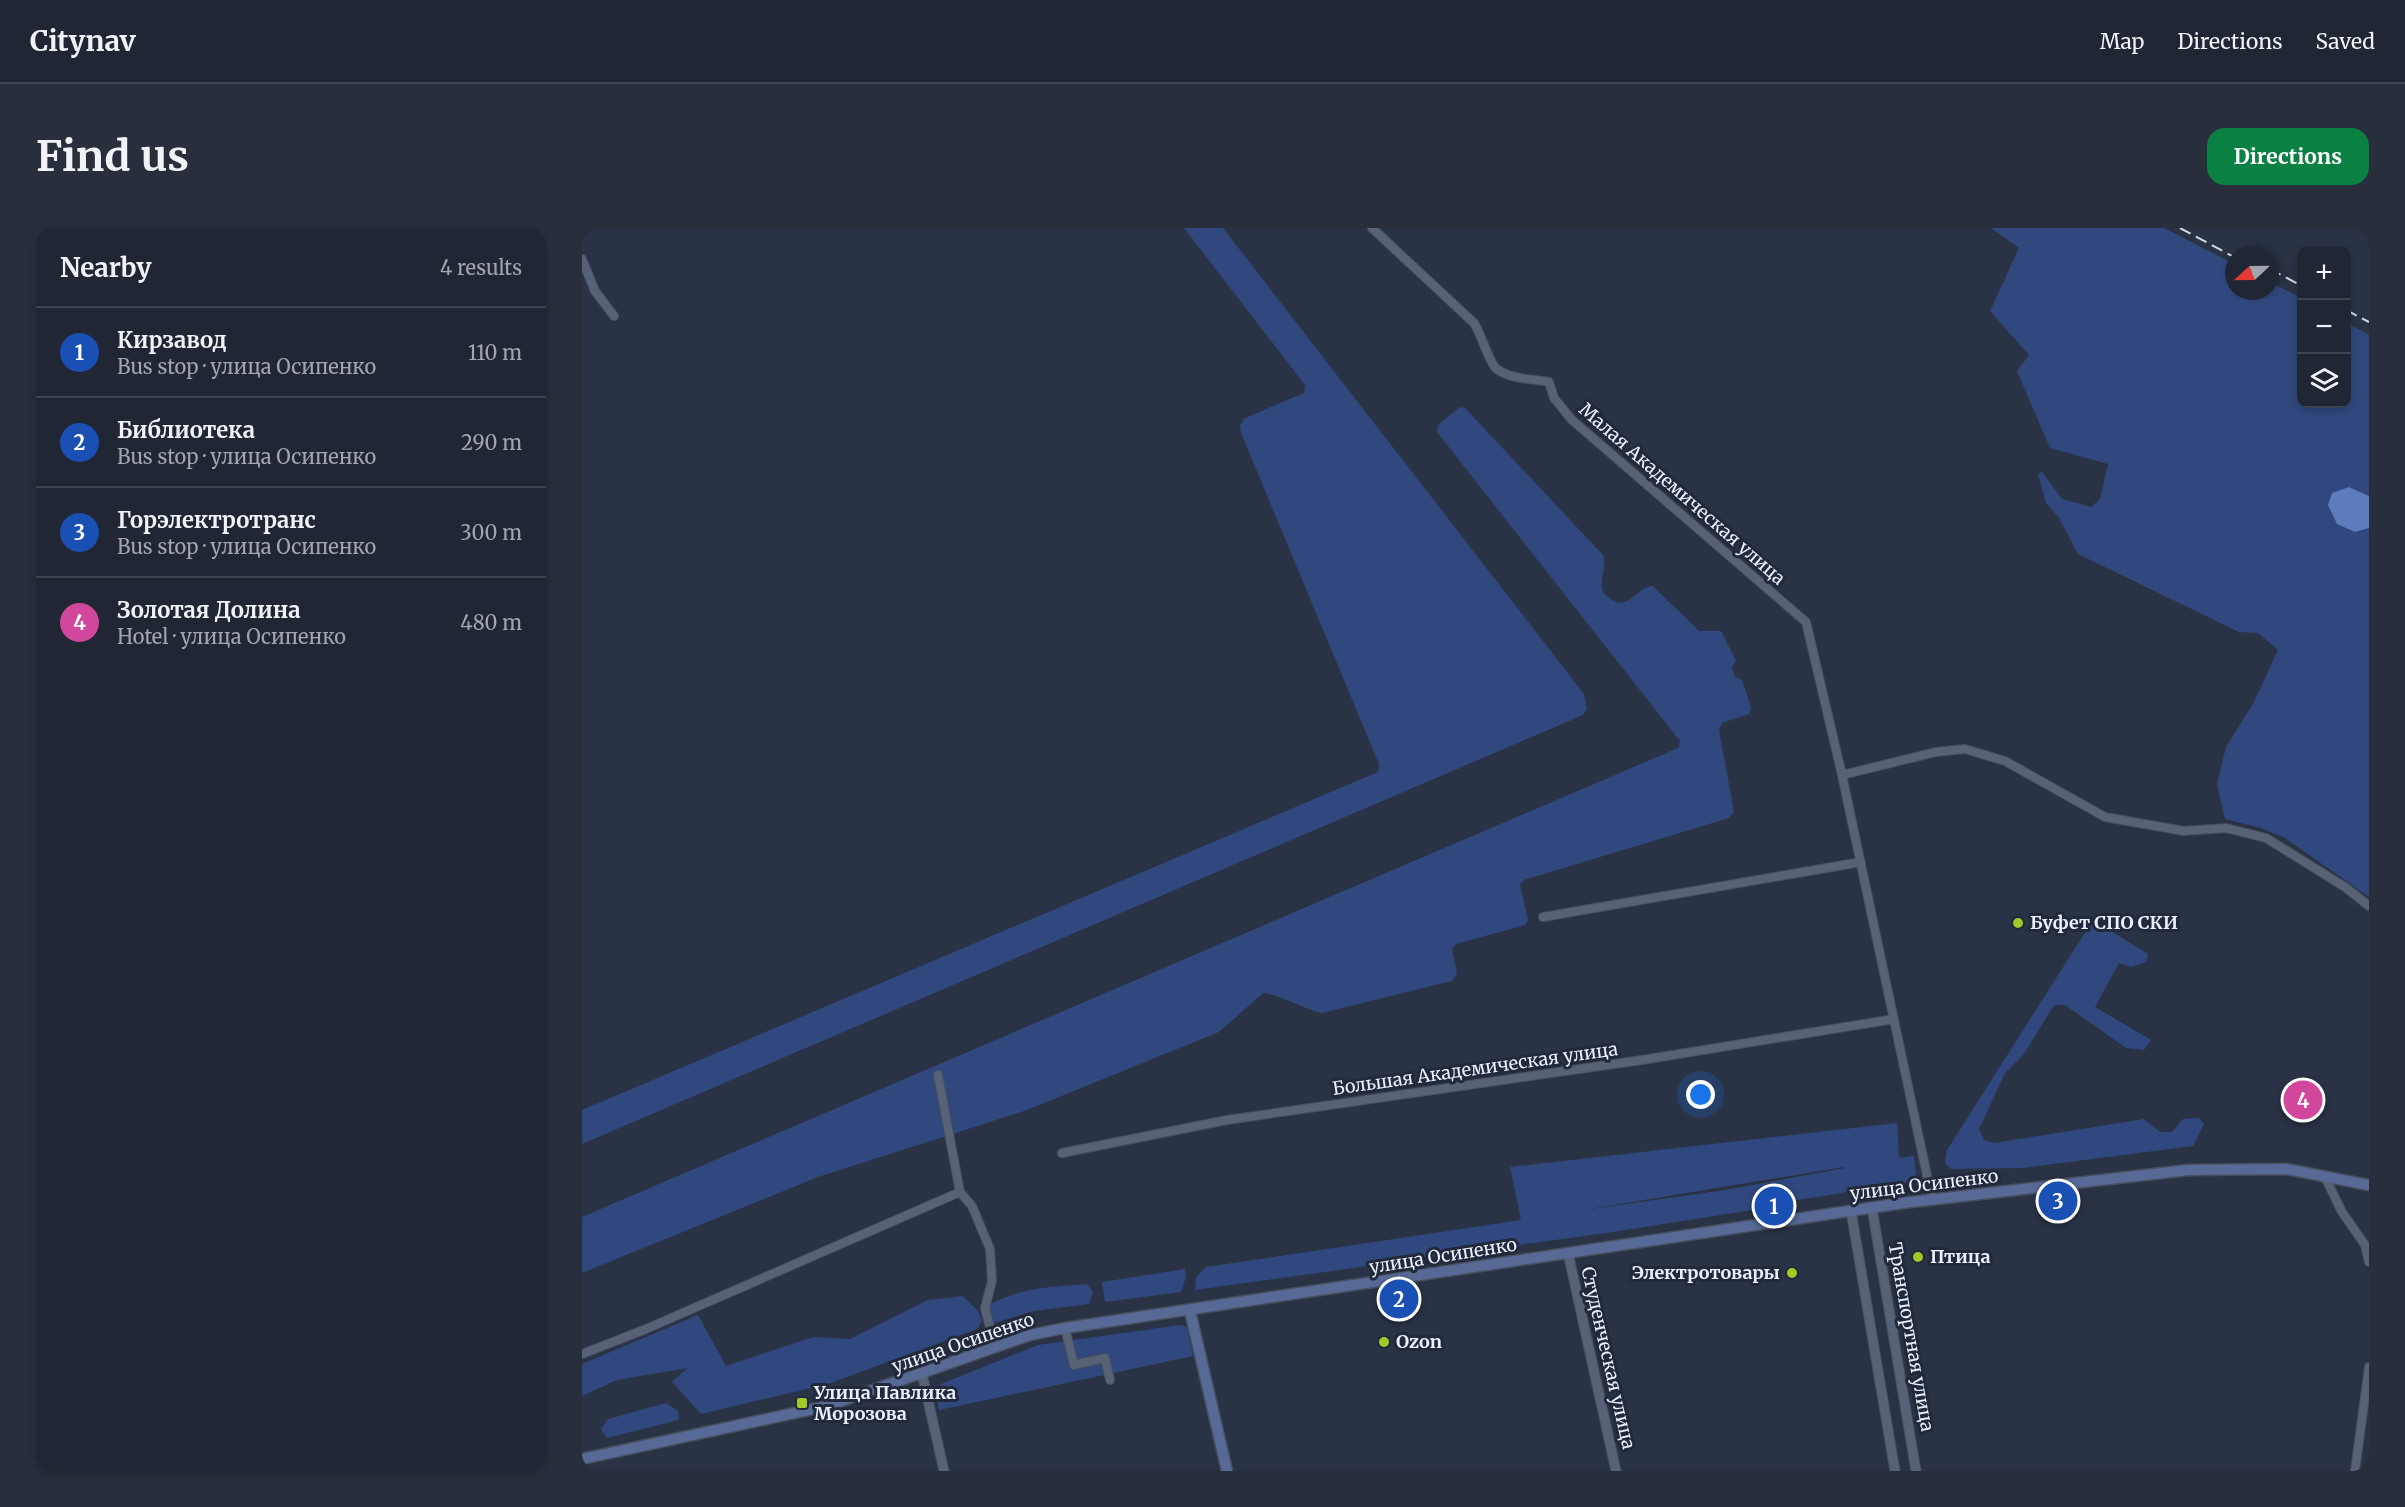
<!DOCTYPE html>
<meta charset="utf-8">
<style>
:root{--surface:#202634;--page:#282e3c;--text:#f1f3f6;--muted:#a2a5ac;--line:#3d434f;--accent:#0b8043}
body{margin:0;font-family:Merriweather,serif;background:var(--page);color:var(--text)}
.controls{position:absolute;right:18px;top:18px;display:grid;overflow:hidden;border-radius:12px;box-shadow:0 3px 9px #0003}
.controls button{width:54px;height:54px;display:grid;place-items:center;padding:0;border:0;border-bottom:2px solid var(--line);background:var(--surface);color:var(--text);font:30px sans-serif}
.compass{position:absolute;left:1643px;top:18px;width:54px;height:54px;border-radius:50%;background:var(--surface);box-shadow:0 3px 9px #0003;rotate:248deg}
.you{position:absolute;left:1119px;top:867px;width:21px;height:21px;margin:-15px;border:4px solid #fff;border-radius:50%;background:#1a73e8;box-shadow:0 0 0 9px #1a73e833}
.badge{display:grid;place-items:center;width:39px;height:39px;border-radius:50%;background:var(--accent);color:#fff;font-size:20px;font-weight:700}
.pin{position:absolute;translate:-50% -50%;border:3px solid #fff;box-shadow:0 2px 6px #0006}
.list{margin:0;padding:0;list-style:none}
h2{display:flex;justify-content:space-between;align-items:center;height:78px;margin:0;padding:0 24px;font-size:26px}
h2 small{font-size:20px;font-weight:400;color:var(--muted)}
.list li{display:grid;grid-template-columns:39px 1fr auto;gap:18px;align-items:center;box-sizing:border-box;height:90px;padding:0 24px;border-top:2px solid var(--line)}
.list b{display:block;font-size:22px;white-space:nowrap}
.list p{margin:0;font-size:20px;white-space:nowrap;color:var(--muted)}
.list em{font-size:20px;font-style:normal;color:var(--muted)}
.icon{flex:none;width:33px;height:33px;fill:none;stroke:currentColor;stroke-width:2;stroke-linecap:round;stroke-linejoin:round}
.map{position:relative;flex:none;width:1787px;height:1243px;overflow:hidden;border-radius:18px}
header{display:flex;align-items:center;gap:36px;box-sizing:border-box;height:84px;padding:0 30px;background:var(--surface);border-bottom:2px solid var(--line)}
header strong{font-size:28px}
nav{display:flex;gap:33px;margin-inline-start:auto;font-size:21px}
.intro{display:flex;align-items:center;justify-content:space-between;box-sizing:border-box;height:144px;padding:0 36px}
h1{margin:0;font-size:42px}
.button{padding:15px 27px;border-radius:18px;background:var(--accent);color:#fff;font-size:21px;font-weight:700}
main{display:flex;gap:36px;padding:0 36px}
aside{flex:1;background:var(--surface);border-radius:18px;box-shadow:0 3px 9px #0003}
.map>svg:first-child{display:block}
.green{fill:#30487d;fill-rule:evenodd}
.water{fill:#5d7cbe}
.lines{fill:none;stroke-linecap:round;stroke-linejoin:round}
.minor-casing{stroke:#474e5e;stroke-width:10}
.tertiary-casing{stroke:#474e5e;stroke-width:11}
.secondary-casing{stroke:#474e5e;stroke-width:13}
.minor{stroke:#586277;stroke-width:8}
.tertiary{stroke:#586277;stroke-width:9}
.secondary{stroke:#576a96;stroke-width:10}
.rail{stroke:#d0d7e4;stroke-width:2;stroke-dasharray:12 6;stroke-linecap:butt}
.poi-dot{fill:#a3c926;stroke:#21293b;stroke-width:2}
.labels{text-anchor:middle;stroke-width:6;stroke-linejoin:round;paint-order:stroke}
.street-label{font-size:18px;fill:#eaf0fd;stroke:#21293b}
.poi-label{font-size:18px;font-weight:bold;fill:#eaf0fd;stroke:#21293b;text-anchor:start}
</style>
<header>
<strong>Citynav</strong>
<nav><a>Map</a><a>Directions</a><a>Saved</a></nav>
</header>
<div class="intro"><h1>Find us</h1><a class="button">Directions</a></div>
<main>
<aside>
<h2>Nearby<small>4 results</small></h2>
<ul class="list">
<li><span class="badge" style="background:#1a4fb4">1</span><div><b>Кирзавод</b><p>Bus stop · улица Осипенко</p></div><em>110 m</em></li>
<li><span class="badge" style="background:#1a4fb4">2</span><div><b>Библиотека</b><p>Bus stop · улица Осипенко</p></div><em>290 m</em></li>
<li><span class="badge" style="background:#1a4fb4">3</span><div><b>Горэлектротранс</b><p>Bus stop · улица Осипенко</p></div><em>300 m</em></li>
<li><span class="badge" style="background:#d1479c">4</span><div><b>Золотая Долина</b><p>Hotel · улица Осипенко</p></div><em>480 m</em></li>
</ul>
</aside>
<div class="map">
<svg width="1787" height="1243" viewBox="0 0 1787 1243">
<rect width="100%" height="100%" fill="#2a3346"/>
<path class="green" d="M602,0H641L1002,466L1005,481L1001,487L0,916V882L796,544L797,536L659,205L658,197L663,190L722,165L723,157Z
M1409,0H1582L1652,36V63H1688V54L1719,70L1720,176H1764L1765,95L1787,107V268L1767,259L1773,304L1787,300V669L1703,610L1679,600L1643,591L1635,556L1644,519L1672,474L1696,422L1676,405L1657,404L1496,326L1477,290L1464,275L1456,246L1460,244L1480,271L1509,279L1518,271L1526,236L1468,220L1435,143L1447,127L1408,83L1437,20Z
M878,179L883,180L1021,327C1025,339 1018,348 1020,360C1021,365 1024,368 1029,371C1046,384 1055,358 1071,358L1117,403H1139L1154,433L1150,439L1153,449L1160,452L1169,479L1167,486L1140,495L1137,502L1152,584L1147,590L942,652L938,657L946,692L943,697L874,716L870,721L875,746L870,753L740,785C724,782 691,764 681,765L637,804L445,882L236,949L0,1045V989L1096,520L1098,513L855,204L856,197Z
M1511,692L1566,726L1564,734L1549,739L1537,735L1513,779L1569,812L1562,822L1544,820L1483,777H1472L1442,826L1423,845L1397,901L1402,912L1412,915L1562,891L1578,904H1590L1601,891L1617,890L1622,896L1611,918L1441,940L1369,941L1363,935L1365,922Z
M1315,895L1317,930L1332,928L1335,953L1203,974L1197,966L1172,969L1171,982L1024,1005L613,1062L614,1049L624,1039L939,992L928,939ZM1263,940L1143,962L1002,982L1262,939Z
M603,1041L604,1049L599,1064L523,1074L520,1054Z
M505,1056L511,1064L507,1076L452,1083L412,1095L406,1078C437,1059 470,1059 505,1056Z
M381,1068L396,1083L400,1093L395,1101L246,1156L119,1186L90,1154L106,1140L35,1152L0,1168V1136L116,1087L144,1138L231,1109L268,1111L346,1072Z
M598,1097L605,1099L611,1128L357,1182L354,1164L359,1156L456,1117Z
M84,1175L96,1183L97,1192L25,1210L19,1201L26,1191Z"/>
<path class="water" d="M1767,259L1787,268V300L1773,304L1755,296L1746,277L1750,265Z"/>
<g class="lines">
<g class="minor-casing">
<path id="minor" d="M790,0L892,95C899,106 906,130 912,138C922,151 952,151 967,154L972,170L990,192L1224,394L1260,547L1350,971
M0,31L13,63L32,88
M1260,547L1354,524L1383,521L1423,533L1523,589L1602,603L1644,600L1684,610L1763,659L1787,678
M961,689L1279,634
M356,847L378,964
M480,925L645,892L1060,832L1312,791
M1742,947L1760,984L1783,1017L1787,1034
M483,1100L492,1137L523,1130L528,1152
M0,1126L64,1101L378,964L390,978L408,1021L410,1053L403,1080L413,1119
M1773,1243L1787,1139"/>
</g>
<g class="tertiary-casing">
<path id="tertiary" d="M1290,980L1334,1243
M1269,983L1313,1243
M986,1025L1034,1243
M340,1146L362,1243"/>
</g>
<g class="secondary-casing">
<path id="secondary" d="M608,1083L645,1243
M0,1231L245,1178L448,1107L483,1100L1321,975L1606,942L1704,941L1787,957"/>
</g>
<use href="#minor" class="minor"/>
<use href="#tertiary" class="tertiary"/>
<use href="#secondary" class="secondary"/>
<path class="rail" d="M1598,0L1652,29
M1688,41L1720,58
M1764,82L1787,94"/>
</g>
<g class="poi-dot">
<circle cx="1436" cy="695" r="6"/>
<circle cx="1336" cy="1029" r="6"/>
<circle cx="1210" cy="1045" r="6"/>
<circle cx="802" cy="1114" r="6"/>
<rect x="214" y="1169" width="12" height="12" rx="3"/>
</g>
<g class="labels">
<g class="street-label">
<text transform="translate(1100 266) rotate(41)" y="6">Малая Академическая улица</text>
<text transform="translate(893 841) rotate(-8)" y="6">Большая Академическая улица</text>
<text transform="translate(1342 957) rotate(-7)" y="6">улица Осипенко</text>
<text transform="translate(861 1028) rotate(-9)" y="6">улица Осипенко</text>
<text transform="translate(1329 1109) rotate(80)" y="6">Транспортная улица</text>
<text transform="translate(381 1115) rotate(-19)" y="6">улица Осипенко</text>
<text transform="translate(1026 1130) rotate(77)" y="6">Студенческая улица</text>
</g>
<g class="poi-label">
<text x="1448" y="701">Буфет СПО СКИ</text>
<text x="1348" y="1035">Птица</text>
<text x="1198" y="1051" text-anchor="end">Электротовары</text>
<text x="814" y="1120">Ozon</text>
<text x="232" y="1171">Улица Павлика<tspan x="232" dy="21">Морозова</tspan></text>
</g>
</g>
</svg>
<div class="controls">
<button>+</button>
<button>−</button>
<button><svg class="icon" aria-label="layers" viewBox="0 0 24 24"><path d="M12 4l9 5-9 5-9-5zM3 14l9 5 9-5"/></svg></button>
</div>
<svg class="compass" viewBox="-18 -18 36 36"><path d="M0-13l5 13h-10z" fill="#e53935"/><path d="M0 13l5-13h-10z" fill="#a2a5ac"/></svg>
<div class="you"></div>
<div class="pin badge" style="left:1192px;top:978px;background:#1a4fb4">1</div>
<div class="pin badge" style="left:817px;top:1071px;background:#1a4fb4">2</div>
<div class="pin badge" style="left:1476px;top:973px;background:#1a4fb4">3</div>
<div class="pin badge" style="left:1721px;top:872px;background:#d1479c">4</div>
</div>
</main>
